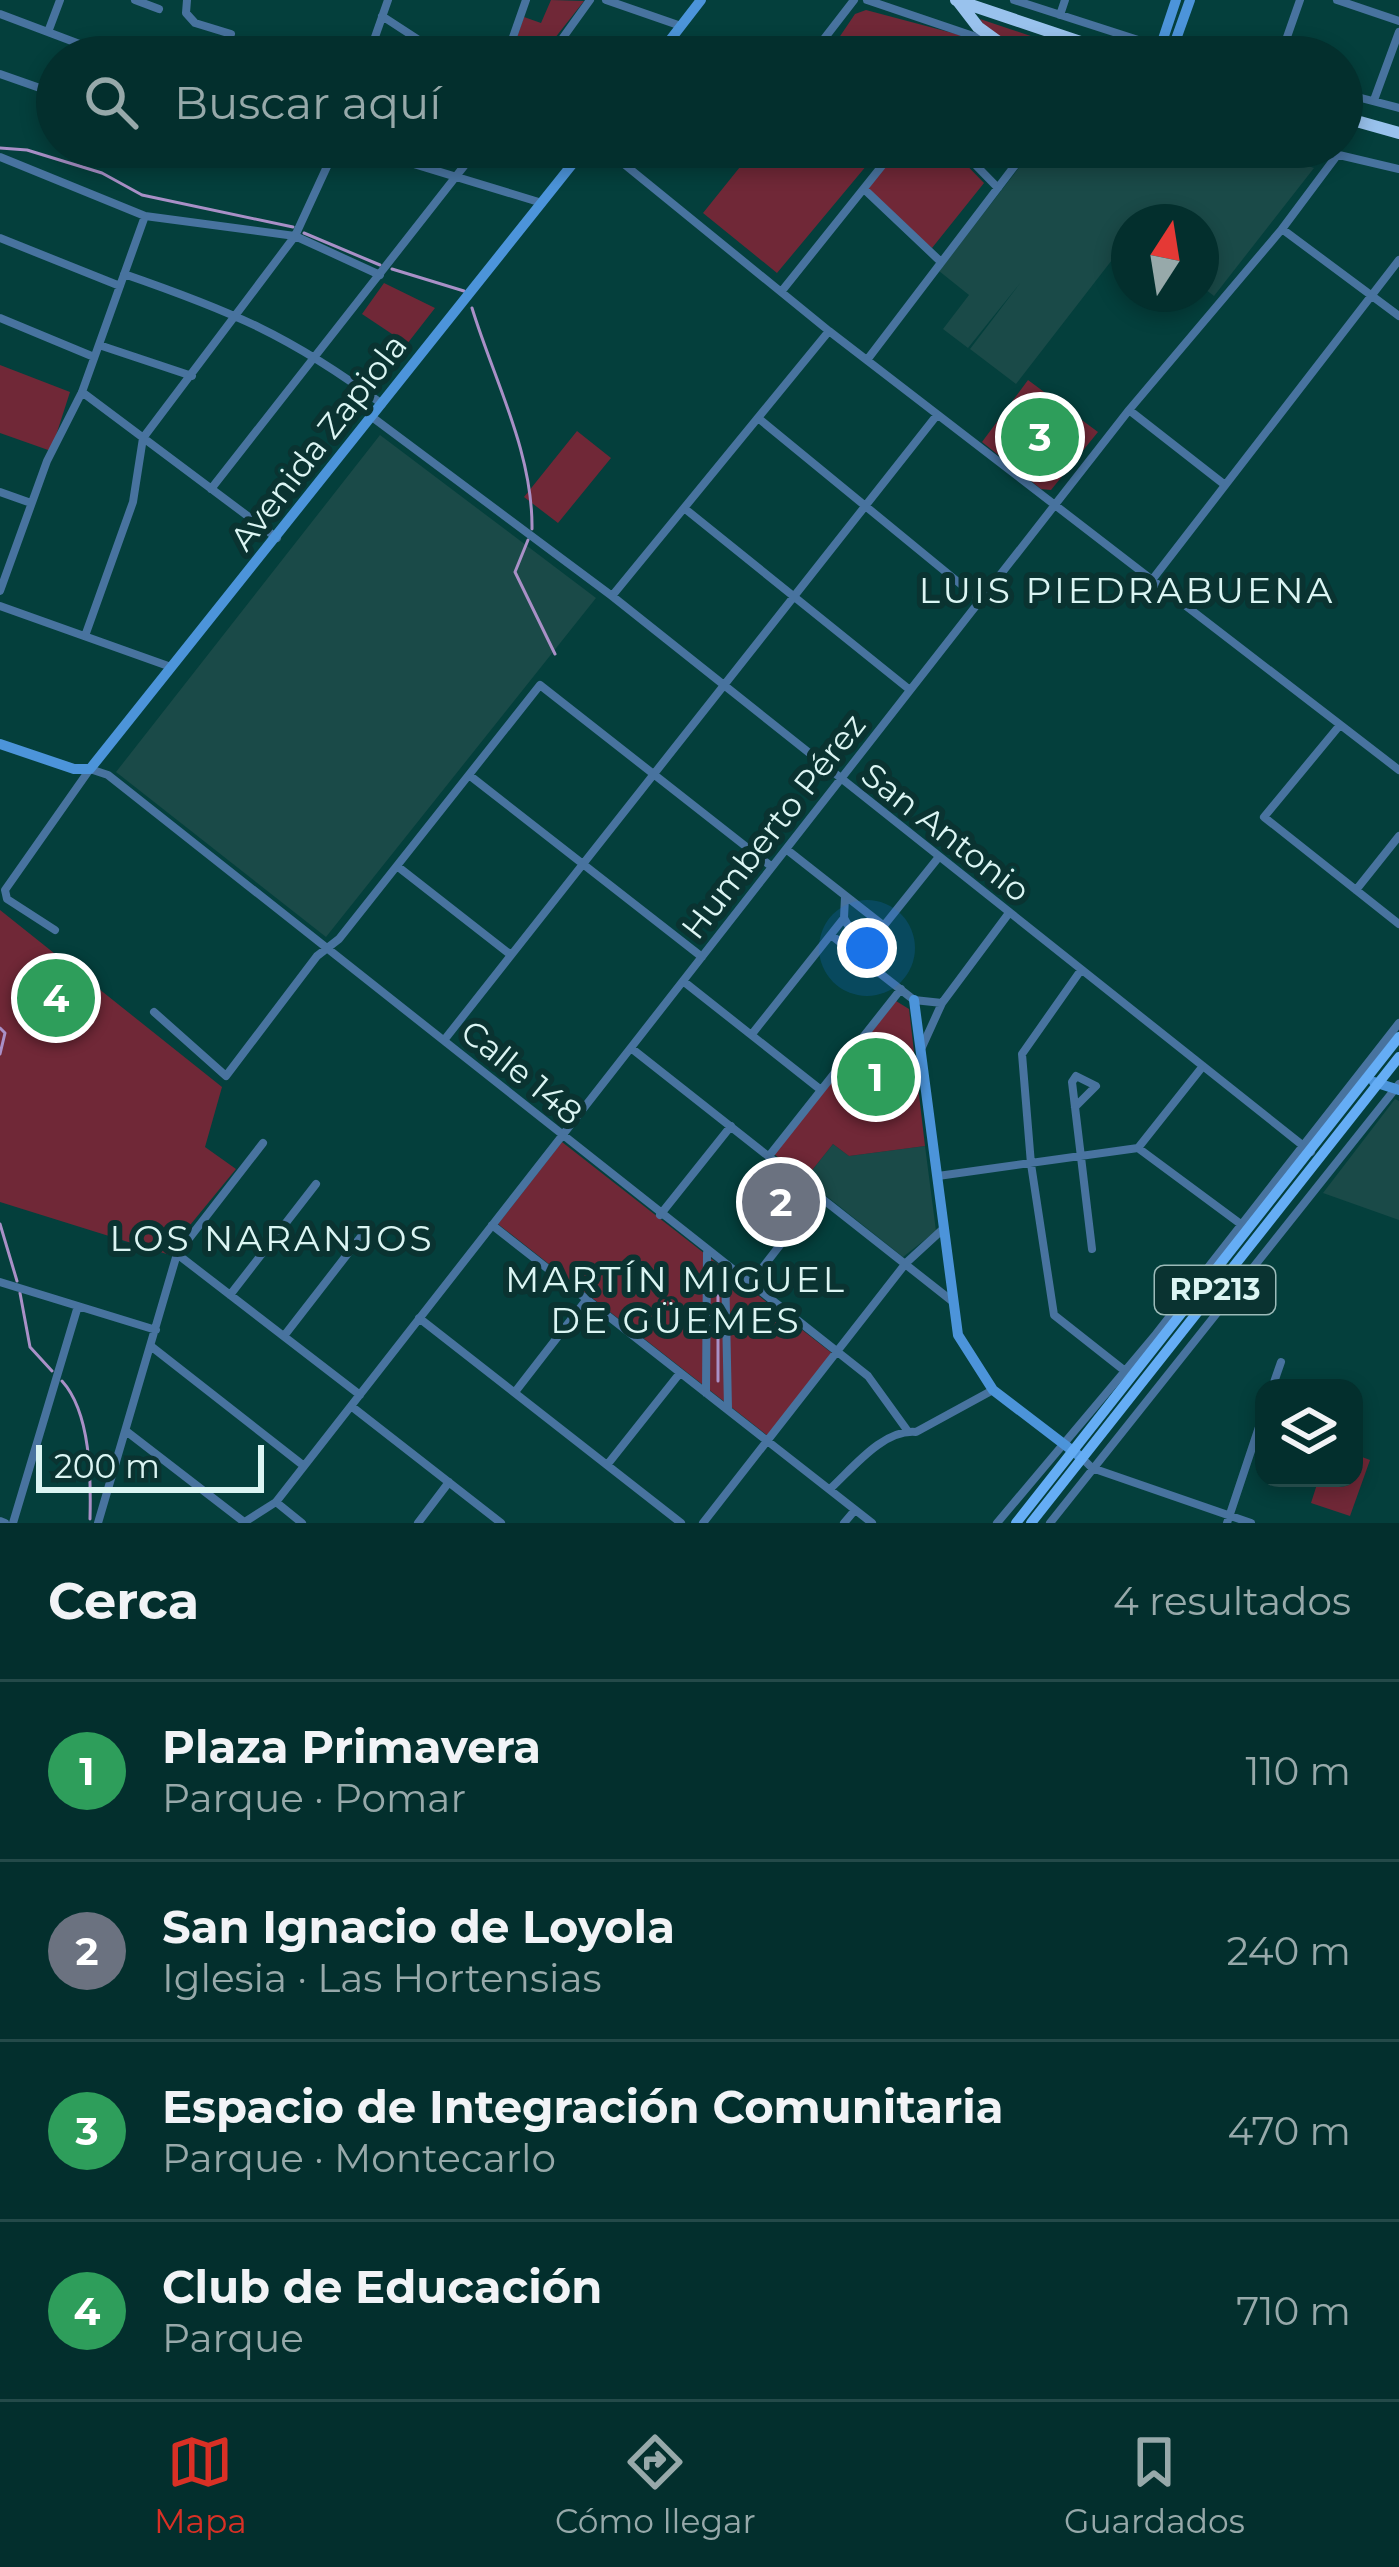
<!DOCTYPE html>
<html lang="es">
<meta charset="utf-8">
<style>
:root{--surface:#032f2d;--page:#113b39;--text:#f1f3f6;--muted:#97a9aa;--line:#244a49;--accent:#d93025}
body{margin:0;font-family:Montserrat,sans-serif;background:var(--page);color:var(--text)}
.controls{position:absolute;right:36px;bottom:36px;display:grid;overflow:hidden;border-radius:24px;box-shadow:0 6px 18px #0003}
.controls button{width:108px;height:108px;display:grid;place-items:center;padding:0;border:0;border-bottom:3px solid var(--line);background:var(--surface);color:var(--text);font:60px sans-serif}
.compass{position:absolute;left:1111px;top:204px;width:108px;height:108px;border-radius:50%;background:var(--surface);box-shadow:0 6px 18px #0003;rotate:12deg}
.scale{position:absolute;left:36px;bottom:30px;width:228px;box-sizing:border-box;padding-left:12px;border:6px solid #dbf5f3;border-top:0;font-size:33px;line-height:42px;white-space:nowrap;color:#dbf5f3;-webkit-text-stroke:9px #0a3331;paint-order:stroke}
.you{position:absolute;left:867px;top:948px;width:42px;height:42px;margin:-30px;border:9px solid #fff;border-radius:50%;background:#1a73e8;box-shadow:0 0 0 18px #1a73e833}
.badge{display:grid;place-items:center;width:78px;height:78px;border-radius:50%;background:var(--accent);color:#fff;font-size:39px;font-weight:700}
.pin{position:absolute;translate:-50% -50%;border:6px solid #fff;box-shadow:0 3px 12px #0006}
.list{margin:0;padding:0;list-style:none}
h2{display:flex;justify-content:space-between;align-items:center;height:156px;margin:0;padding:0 48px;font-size:51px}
h2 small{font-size:39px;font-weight:400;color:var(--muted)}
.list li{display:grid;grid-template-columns:78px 1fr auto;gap:36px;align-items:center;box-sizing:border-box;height:180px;padding:0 48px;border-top:3px solid var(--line)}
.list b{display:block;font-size:45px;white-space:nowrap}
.list p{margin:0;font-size:39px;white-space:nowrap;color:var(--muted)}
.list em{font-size:39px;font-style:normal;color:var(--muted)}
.icon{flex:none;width:66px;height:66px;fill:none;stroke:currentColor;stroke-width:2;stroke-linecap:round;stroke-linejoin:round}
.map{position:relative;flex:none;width:1399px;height:1523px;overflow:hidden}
.search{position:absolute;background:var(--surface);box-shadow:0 6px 18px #0003;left:36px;right:36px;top:36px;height:132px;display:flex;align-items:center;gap:30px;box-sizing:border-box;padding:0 42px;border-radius:66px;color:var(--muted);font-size:45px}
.sheet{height:876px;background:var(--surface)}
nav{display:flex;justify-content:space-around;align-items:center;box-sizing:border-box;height:168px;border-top:3px solid var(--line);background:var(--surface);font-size:33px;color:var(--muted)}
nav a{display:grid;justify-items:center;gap:6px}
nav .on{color:var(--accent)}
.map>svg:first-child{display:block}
.built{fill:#1a4a48}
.green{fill:#702837}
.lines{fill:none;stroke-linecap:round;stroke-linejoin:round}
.stream{stroke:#a990c7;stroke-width:3}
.street{stroke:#48739f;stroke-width:8}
.secondary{stroke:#4c94da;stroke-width:10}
.primary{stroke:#65adf5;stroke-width:10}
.highway{stroke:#99c2ed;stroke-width:12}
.labels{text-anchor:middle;stroke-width:12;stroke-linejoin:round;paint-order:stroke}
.shield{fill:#0a3331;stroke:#9cbbb9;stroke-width:3}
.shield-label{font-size:30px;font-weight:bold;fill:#dbf5f3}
.street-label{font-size:33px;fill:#dbf5f3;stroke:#0a3331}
.neighbourhood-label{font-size:36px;letter-spacing:3px;fill:#dbf5f3;stroke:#0a3331}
</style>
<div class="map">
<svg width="1399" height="1523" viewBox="0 0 1399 1523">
<rect width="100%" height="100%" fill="#043f3c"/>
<path class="built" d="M1035,147H1254L1314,168L1214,296L1201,286V222H1129V238L1016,384L970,349L1021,282L968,348L943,329L969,295L939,271Z
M380,435L596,598L326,937L116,772Z
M1395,1099L1399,1101V1220L1323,1193Z
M833,1144L849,1156L925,1146L936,1231L903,1257L805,1179Z"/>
<path class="green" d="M551,0L584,1L540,57H510L524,17L541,23Z
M866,10L960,35L967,45L956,57H826L855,14Z
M980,19L1078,52L1082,57C1046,57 998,50 980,19Z
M756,147H882L777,273L703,213Z
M896,147H949L984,183L932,248L861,188Z
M384,283L435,308L407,344L362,314Z
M0,365L70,392L51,451L0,433Z
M1028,380L1098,432L1051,490L1041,489L982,442Z
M577,431L611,458L558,523L524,497Z
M0,910L222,1087L205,1147L236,1169L177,1241L173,1256L0,1202Z
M896,1001L909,1009L925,1146L849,1156L833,1144L805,1179L774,1154Z
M562,1142L833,1354L768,1436L498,1224Z
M1354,1454L1370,1460L1350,1516L1311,1503L1319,1478H1354Z"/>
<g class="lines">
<path class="stream" d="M0,148L27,150L102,173L142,195L293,227
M304,233L380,265
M392,269L464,291
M472,308C494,380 533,452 532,529
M528,540L515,572L555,654
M0,1028L5,1033L0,1054
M0,1224L17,1281
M20,1293L30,1347L52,1371
M62,1381C91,1413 91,1478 90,1519
M718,1381V1283"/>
<path class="street" d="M135,0L159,9
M187,0L186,13L195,23L231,34
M606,0L681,26
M867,0L991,42
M1014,0L1191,57
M1337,0L1399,21
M0,14L114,57
M1060,15L1065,0
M382,16L445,57
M48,32L60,0
M1005,47L1033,57
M368,57L388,0
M506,57L526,0
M549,57L590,0
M810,57L854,0
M965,57L975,37
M1280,57L1300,0
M0,74L57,94
M1342,93L1399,108
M1374,100L1399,32
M358,147L542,203
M603,147L829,331L1399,770
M958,147L998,188
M1305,147L1399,169
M0,157L145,216L295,236L380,275
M864,189L941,262
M1282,229L1399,316
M0,238L120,286
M124,274C231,311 291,336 382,404
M781,292L897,147
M0,318L94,357
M99,345L192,376
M867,360L1029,147
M82,392L277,538
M1129,410L1225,485
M372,417L612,596L1311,1152
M758,418L980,600
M211,489L479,147
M0,492L31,503
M684,508L910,690
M1152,580L1399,260
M0,591L47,461L82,392L145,216
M612,596L829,331
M0,606L171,667
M85,636L133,502L143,438L295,236L336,147
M1340,725L1264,817L1399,924
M469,775L702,957
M786,849L884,926
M397,866L511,955
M1356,890L1399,836
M845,897L844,918L864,955
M55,930L7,899L5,890L90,769L108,775L868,1376L907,1430
M831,935L914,1000L942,1003
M862,953L938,858
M1081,970L1022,1054L1031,1164L1054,1315L1125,1371
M683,981L821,1090
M154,1012L226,1076L317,956L339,939L540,685L772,867
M752,1034L844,918
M445,1039L937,415
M922,1047L942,1003L1009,913
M631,1048L952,1301
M1075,1107L1096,1086L1076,1076L1072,1082L1092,1249
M1138,1148L1203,1066
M769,1156L901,989
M938,1176L1138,1148L1242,1225
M660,1215L731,1126
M492,1225L872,1523
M177,1254L360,1395
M725,1267L728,1408
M0,1282L156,1330
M749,1285L819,1195
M230,1295L316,1184
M419,1318L681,1523
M284,1336L370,1225
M152,1347L304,1466
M1272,1388L1281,1362
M515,1392L587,1299
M706,1393L707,1253
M351,1406L501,1523
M126,1431L244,1522
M1082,1458L1092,1468L1251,1523
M607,1465L680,1373
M830,1489C853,1468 883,1429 916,1432L993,1390
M276,1502L302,1523
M0,1521L5,1523
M13,1523L78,1306
M98,1523L177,1254L263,1143
M243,1523L276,1502L1129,410L1282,229L1338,154
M418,1523L449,1482
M703,1523L906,1263L943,1229
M844,1523L855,1510
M997,1523L1156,1334L1399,1023
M1050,1523L1399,1084
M1227,1523L1264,1412"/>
<path class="secondary" d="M1166,51L1175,42L1190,0
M657,57L701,0
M1163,57V39L1176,0
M0,744L74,769H90L586,147
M914,1000L958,1335L993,1390L1082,1458
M1374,1082L1399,1090"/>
<path class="primary" d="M1016,1523L1399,1037
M1031,1523L1399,1057"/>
<path class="highway" d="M956,0L1125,57
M958,1L978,27L1007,48
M1342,117L1399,133"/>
</g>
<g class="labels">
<rect class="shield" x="1155" y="1266" width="120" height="48" rx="9"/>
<g class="shield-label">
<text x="1215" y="1300">RP213</text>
</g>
<g class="street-label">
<text transform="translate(318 442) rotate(-52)" y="12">Avenida Zapiola</text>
<text transform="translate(773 826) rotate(-52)" y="12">Humberto Pérez</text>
<text transform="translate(946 832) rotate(38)" y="12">San Antonio</text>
<text transform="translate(522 1072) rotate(39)" y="12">Calle 148</text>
</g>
<g class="neighbourhood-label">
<text x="1127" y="603">LUIS PIEDRABUENA</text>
<text x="272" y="1251">LOS NARANJOS</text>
<text x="676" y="1292">MARTÍN MIGUEL<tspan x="676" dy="41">DE GÜEMES</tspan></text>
</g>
</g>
</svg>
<div class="controls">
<button><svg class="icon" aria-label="layers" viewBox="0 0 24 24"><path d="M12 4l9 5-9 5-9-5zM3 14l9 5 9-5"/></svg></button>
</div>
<svg class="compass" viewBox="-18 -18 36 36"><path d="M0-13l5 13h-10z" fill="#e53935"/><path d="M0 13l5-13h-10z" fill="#97a9aa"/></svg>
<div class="scale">200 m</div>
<div class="you"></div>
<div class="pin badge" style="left:876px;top:1077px;background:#2e9e5b">1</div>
<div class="pin badge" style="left:781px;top:1202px;background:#6b7280">2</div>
<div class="pin badge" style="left:1040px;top:437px;background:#2e9e5b">3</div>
<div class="pin badge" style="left:56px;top:998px;background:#2e9e5b">4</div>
<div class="search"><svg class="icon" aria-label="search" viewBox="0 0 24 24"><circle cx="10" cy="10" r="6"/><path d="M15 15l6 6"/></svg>Buscar aquí</div>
</div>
<section class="sheet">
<h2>Cerca<small>4 resultados</small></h2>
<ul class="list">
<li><span class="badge" style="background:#2e9e5b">1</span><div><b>Plaza Primavera</b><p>Parque · Pomar</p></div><em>110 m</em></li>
<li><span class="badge" style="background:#6b7280">2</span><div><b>San Ignacio de Loyola</b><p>Iglesia · Las Hortensias</p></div><em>240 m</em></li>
<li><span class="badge" style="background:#2e9e5b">3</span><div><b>Espacio de Integración Comunitaria</b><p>Parque · Montecarlo</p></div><em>470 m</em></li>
<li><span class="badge" style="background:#2e9e5b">4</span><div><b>Club de Educación</b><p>Parque</p></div><em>710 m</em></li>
</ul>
</section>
<nav>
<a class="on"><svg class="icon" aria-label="map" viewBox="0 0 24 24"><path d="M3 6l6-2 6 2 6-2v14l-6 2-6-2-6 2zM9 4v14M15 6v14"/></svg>Mapa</a>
<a><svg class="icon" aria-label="directions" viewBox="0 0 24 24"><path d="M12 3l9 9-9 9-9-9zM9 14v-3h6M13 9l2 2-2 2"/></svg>Cómo llegar</a>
<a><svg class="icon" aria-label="saved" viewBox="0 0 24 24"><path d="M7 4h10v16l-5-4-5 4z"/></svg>Guardados</a>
</nav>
